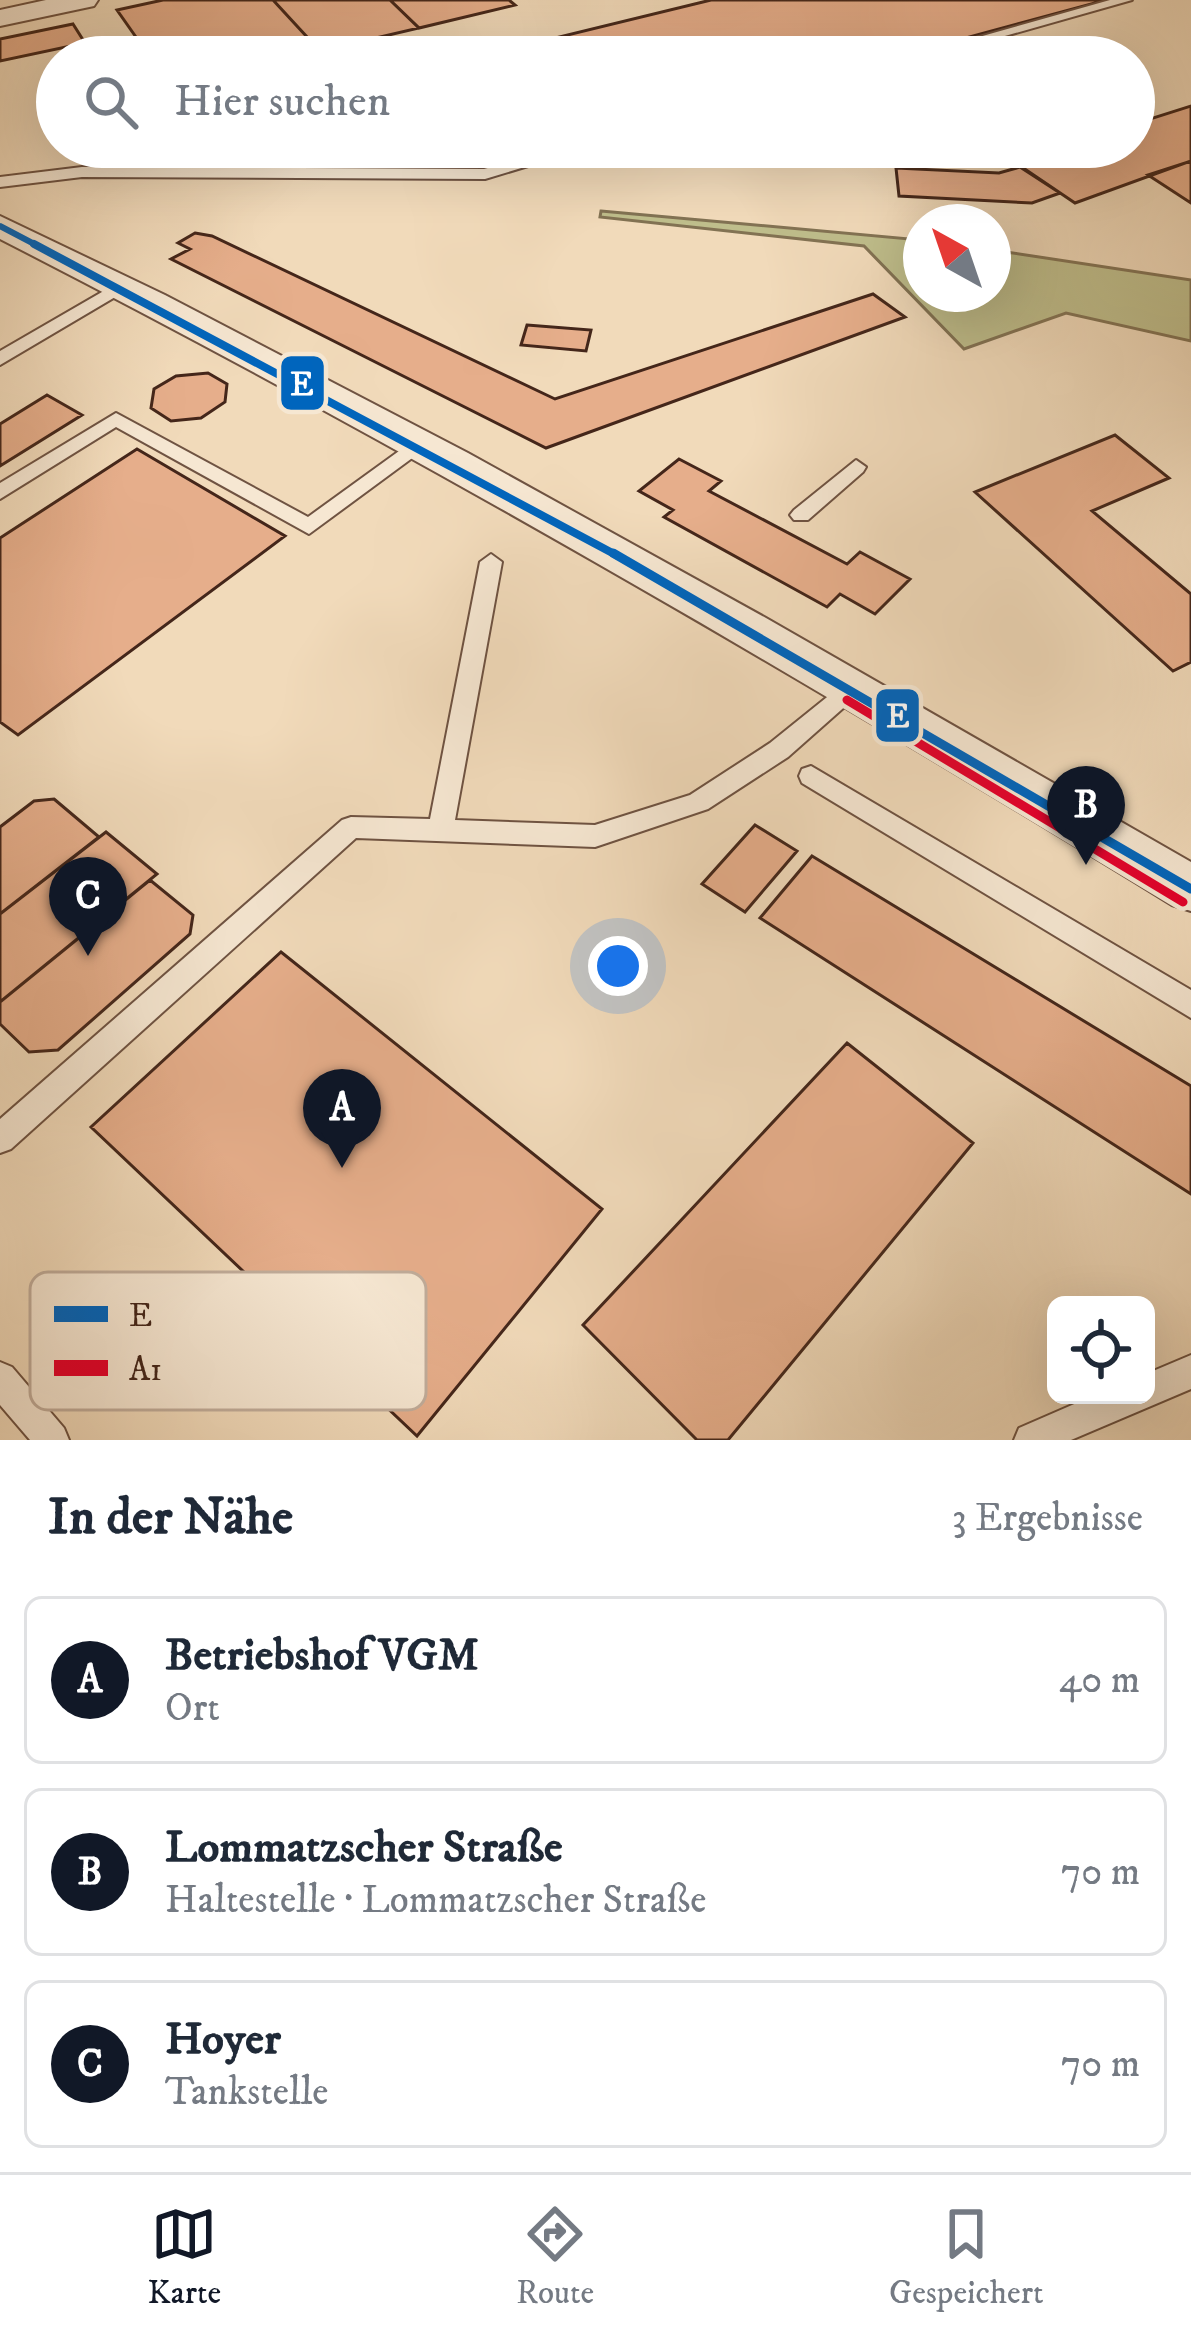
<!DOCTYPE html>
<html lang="de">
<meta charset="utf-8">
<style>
:root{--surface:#fff;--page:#f2f2f3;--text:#1f2937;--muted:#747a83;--line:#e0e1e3;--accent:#111827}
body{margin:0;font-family:"IM FELL DW Pica",serif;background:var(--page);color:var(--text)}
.controls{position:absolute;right:36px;bottom:36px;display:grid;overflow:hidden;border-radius:18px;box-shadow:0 12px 48px #0002}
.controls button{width:108px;height:108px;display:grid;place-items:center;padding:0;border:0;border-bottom:3px solid var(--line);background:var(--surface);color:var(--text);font:60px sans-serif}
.compass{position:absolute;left:903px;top:204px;width:108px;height:108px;border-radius:50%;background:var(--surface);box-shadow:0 12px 48px #0002;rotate:320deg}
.you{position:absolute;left:618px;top:966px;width:42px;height:42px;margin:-30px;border:9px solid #fff;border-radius:50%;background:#1a73e8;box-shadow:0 0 0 18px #1a73e833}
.badge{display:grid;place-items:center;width:78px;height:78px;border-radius:50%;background:var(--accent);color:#fff;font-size:39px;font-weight:700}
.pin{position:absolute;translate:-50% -99px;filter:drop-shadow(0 3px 6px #0008)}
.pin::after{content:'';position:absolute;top:63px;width:42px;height:36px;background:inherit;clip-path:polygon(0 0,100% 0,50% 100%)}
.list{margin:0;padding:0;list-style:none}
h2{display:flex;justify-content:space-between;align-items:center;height:156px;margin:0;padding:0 48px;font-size:51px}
h2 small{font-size:39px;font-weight:400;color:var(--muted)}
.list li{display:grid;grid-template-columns:78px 1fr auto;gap:36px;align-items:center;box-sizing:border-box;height:168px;margin:0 24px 24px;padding:0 24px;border:3px solid var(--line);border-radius:18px}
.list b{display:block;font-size:45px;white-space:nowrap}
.list p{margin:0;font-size:39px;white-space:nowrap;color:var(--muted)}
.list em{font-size:39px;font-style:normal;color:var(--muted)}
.icon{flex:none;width:66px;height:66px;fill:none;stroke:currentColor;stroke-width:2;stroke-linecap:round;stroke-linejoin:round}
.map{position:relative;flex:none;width:1191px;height:1440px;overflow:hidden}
.search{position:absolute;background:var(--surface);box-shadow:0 12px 48px #0002;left:36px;right:36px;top:36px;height:132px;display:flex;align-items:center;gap:30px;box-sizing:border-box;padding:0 42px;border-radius:66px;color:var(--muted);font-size:45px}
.sheet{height:732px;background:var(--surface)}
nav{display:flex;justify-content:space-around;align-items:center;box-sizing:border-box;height:168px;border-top:3px solid var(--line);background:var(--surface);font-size:33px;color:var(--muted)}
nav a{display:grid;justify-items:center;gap:6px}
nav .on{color:var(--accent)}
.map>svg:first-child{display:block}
.green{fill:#bfbe8c;stroke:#827253;stroke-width:3}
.water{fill:#9bbbad;stroke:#787f72;stroke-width:3}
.building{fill:#e6ae8b;stroke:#44261a;stroke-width:3}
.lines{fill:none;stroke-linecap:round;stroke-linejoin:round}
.lane-casing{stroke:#6f5342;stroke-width:4}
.street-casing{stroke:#6f5342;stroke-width:4}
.lane{fill:#f6e7d2;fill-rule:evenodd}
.street{fill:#f6e7d2;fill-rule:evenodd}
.bus-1-far2-casing{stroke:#f6e7d2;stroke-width:12}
.bus-1-far1-casing{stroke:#f6e7d2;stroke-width:15}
.bus-1-casing{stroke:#f6e7d2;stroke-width:18}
.bus-2-casing{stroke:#f6e7d2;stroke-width:18}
.bus-1-far2{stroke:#0065bd;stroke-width:6}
.bus-1-far1{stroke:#0065bd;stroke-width:8}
.bus-1{stroke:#0065bd;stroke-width:9}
.bus-2{stroke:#e4002b;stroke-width:9}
.key{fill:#f6e7d2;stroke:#c1ad9b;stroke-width:3}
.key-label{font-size:33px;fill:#44261a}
.line-badge{stroke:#f6e7d2;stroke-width:4.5}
.badge-label{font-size:33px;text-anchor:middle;font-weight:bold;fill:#fff}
</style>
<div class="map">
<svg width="1191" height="1440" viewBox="0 0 1191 1440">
<rect width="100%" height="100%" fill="#f1daba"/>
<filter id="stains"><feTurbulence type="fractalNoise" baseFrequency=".00167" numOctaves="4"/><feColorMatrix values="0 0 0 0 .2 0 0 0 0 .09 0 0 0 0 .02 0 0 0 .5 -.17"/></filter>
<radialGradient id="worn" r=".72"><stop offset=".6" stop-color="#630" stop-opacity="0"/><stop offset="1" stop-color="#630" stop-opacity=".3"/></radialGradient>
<path class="green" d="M601,211L921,240V294H993V250L1191,280V341L1066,313L964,349L864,246L600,217Z"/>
<path class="water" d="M157,147H249L253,161L123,164L120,155Z"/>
<path class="building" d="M163,0H273L320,51L301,57H150L117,10Z
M273,0H390L419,28L320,51Z
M390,0H509L515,5L419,28Z
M711,0H1106L896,57H477Z
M73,24L85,43L0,61V39Z
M1007,37L1040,57H938Z
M1191,106V161L1075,203L1013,161L1059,147H1134V124Z
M462,147H565L483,169Z
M1191,161V203L1148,175Z
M1020,167L1060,193L1032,203L899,196L896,168L999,173Z
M195,233L212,236L555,399L873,294L905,317L546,448L171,259L190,249L178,243Z
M527,325L591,330L586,351L521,345Z
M208,373L227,384L225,402L201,418L171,421L151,408L154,389L176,376Z
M47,395L82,415L0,466V424Z
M1115,435L1169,478L1092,511L1191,594V662L1173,671L975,492Z
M137,449L285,536L18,735L0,722V538Z
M679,459L721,481L709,491L847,564L860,552L910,579L875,614L840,594L827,607L664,517L673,510L639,491Z
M54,799L99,837L0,914V827L34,801Z
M755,825L797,851L745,912L702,884Z
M106,832L157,874L0,1002V914Z
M812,856L1191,1086V1194L760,918Z
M150,880L193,915L190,934L58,1050L29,1052L0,1024V1002Z
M281,952L602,1209L417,1436L91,1127Z
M847,1043L973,1143L728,1440H697L583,1325Z"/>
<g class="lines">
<g class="lane-casing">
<path id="lane" d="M1110,0H1132L931,57H908Z
M565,147H591L485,179L82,177L0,187V177L82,167L484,169Z
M121,281L127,282V290L0,365V351Z
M116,413L308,517L417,438H431L434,442L309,534L116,427L0,499V483Z
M856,460L866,467L863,472L808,520H794L790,515L794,510Z
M491,554L502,562L455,820L595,825L690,795L770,743L847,681H863L867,687L788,757L708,809L595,847L356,838L11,1149L0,1153V1119L342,820L351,817L430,819L480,562Z
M811,766L1191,990V1018L802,783L799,776L802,769Z
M1191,1355V1389L1071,1440H1014L1019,1428L1095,1395H1146V1374Z
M0,1362L12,1367L64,1428L69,1440H30L0,1405Z"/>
</g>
<g class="street-casing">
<path id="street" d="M46,0H98L94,6L0,26V10Z
M0,216L165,295L468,453L766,618L1191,862V911L1172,905C789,670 401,444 0,239Z"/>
</g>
<use href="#lane" class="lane"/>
<use href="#street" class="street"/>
<g class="bus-1-far2-casing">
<path id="bus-1-far2" d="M0,226L40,247"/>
</g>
<g class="bus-1-far1-casing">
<path id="bus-1-far1" d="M34,244L618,556"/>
</g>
<g class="bus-1-casing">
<path id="bus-1" d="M613,553L1191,889"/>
</g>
<g class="bus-2-casing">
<path id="bus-2" d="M847,700L1183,902"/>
</g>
<use href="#bus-1-far2" class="bus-1-far2"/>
<use href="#bus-1-far1" class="bus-1-far1"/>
<use href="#bus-1" class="bus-1"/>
<use href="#bus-2" class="bus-2"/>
</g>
<rect x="30" y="1272" width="396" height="138" rx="18" class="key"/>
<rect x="54" y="1306" width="54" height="16" fill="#0065bd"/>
<rect x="54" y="1360" width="54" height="16" fill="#e4002b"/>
<g class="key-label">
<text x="129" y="1326">E</text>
<text x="129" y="1380">A1</text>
</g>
<g class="line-badge">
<rect x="279" y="354" width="47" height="58" rx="12" fill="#0065bd"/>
<rect x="874" y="687" width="47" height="57" rx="12" fill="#0065bd"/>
</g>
<g class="badge-label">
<text x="302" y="395">E</text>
<text x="898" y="727">E</text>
</g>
<rect width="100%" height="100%" filter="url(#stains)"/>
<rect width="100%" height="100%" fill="url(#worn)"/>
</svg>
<div class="controls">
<button><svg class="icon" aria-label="locate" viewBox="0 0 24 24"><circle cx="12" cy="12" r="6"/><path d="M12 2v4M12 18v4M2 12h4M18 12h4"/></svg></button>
</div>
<svg class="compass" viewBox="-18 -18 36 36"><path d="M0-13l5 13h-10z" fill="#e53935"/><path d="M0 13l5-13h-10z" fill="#747a83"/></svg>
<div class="you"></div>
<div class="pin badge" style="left:342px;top:1168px">A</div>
<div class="pin badge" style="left:1086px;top:865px">B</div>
<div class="pin badge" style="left:88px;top:956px">C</div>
<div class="search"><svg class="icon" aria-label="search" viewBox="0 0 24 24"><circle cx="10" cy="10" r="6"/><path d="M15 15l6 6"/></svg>Hier suchen</div>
</div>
<section class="sheet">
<h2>In der Nähe<small>3 Ergebnisse</small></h2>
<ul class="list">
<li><span class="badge">A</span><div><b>Betriebshof VGM</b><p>Ort</p></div><em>40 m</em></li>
<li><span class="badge">B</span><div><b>Lommatzscher Straße</b><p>Haltestelle · Lommatzscher Straße</p></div><em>70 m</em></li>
<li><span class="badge">C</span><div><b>Hoyer</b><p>Tankstelle</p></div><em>70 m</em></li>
</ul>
</section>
<nav>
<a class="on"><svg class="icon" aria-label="map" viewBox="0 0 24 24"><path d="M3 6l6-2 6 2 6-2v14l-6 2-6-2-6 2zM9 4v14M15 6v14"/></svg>Karte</a>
<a><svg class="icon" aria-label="directions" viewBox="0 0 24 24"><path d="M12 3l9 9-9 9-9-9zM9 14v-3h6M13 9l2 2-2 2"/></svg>Route</a>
<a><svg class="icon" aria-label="saved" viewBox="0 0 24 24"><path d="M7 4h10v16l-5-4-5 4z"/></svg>Gespeichert</a>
</nav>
